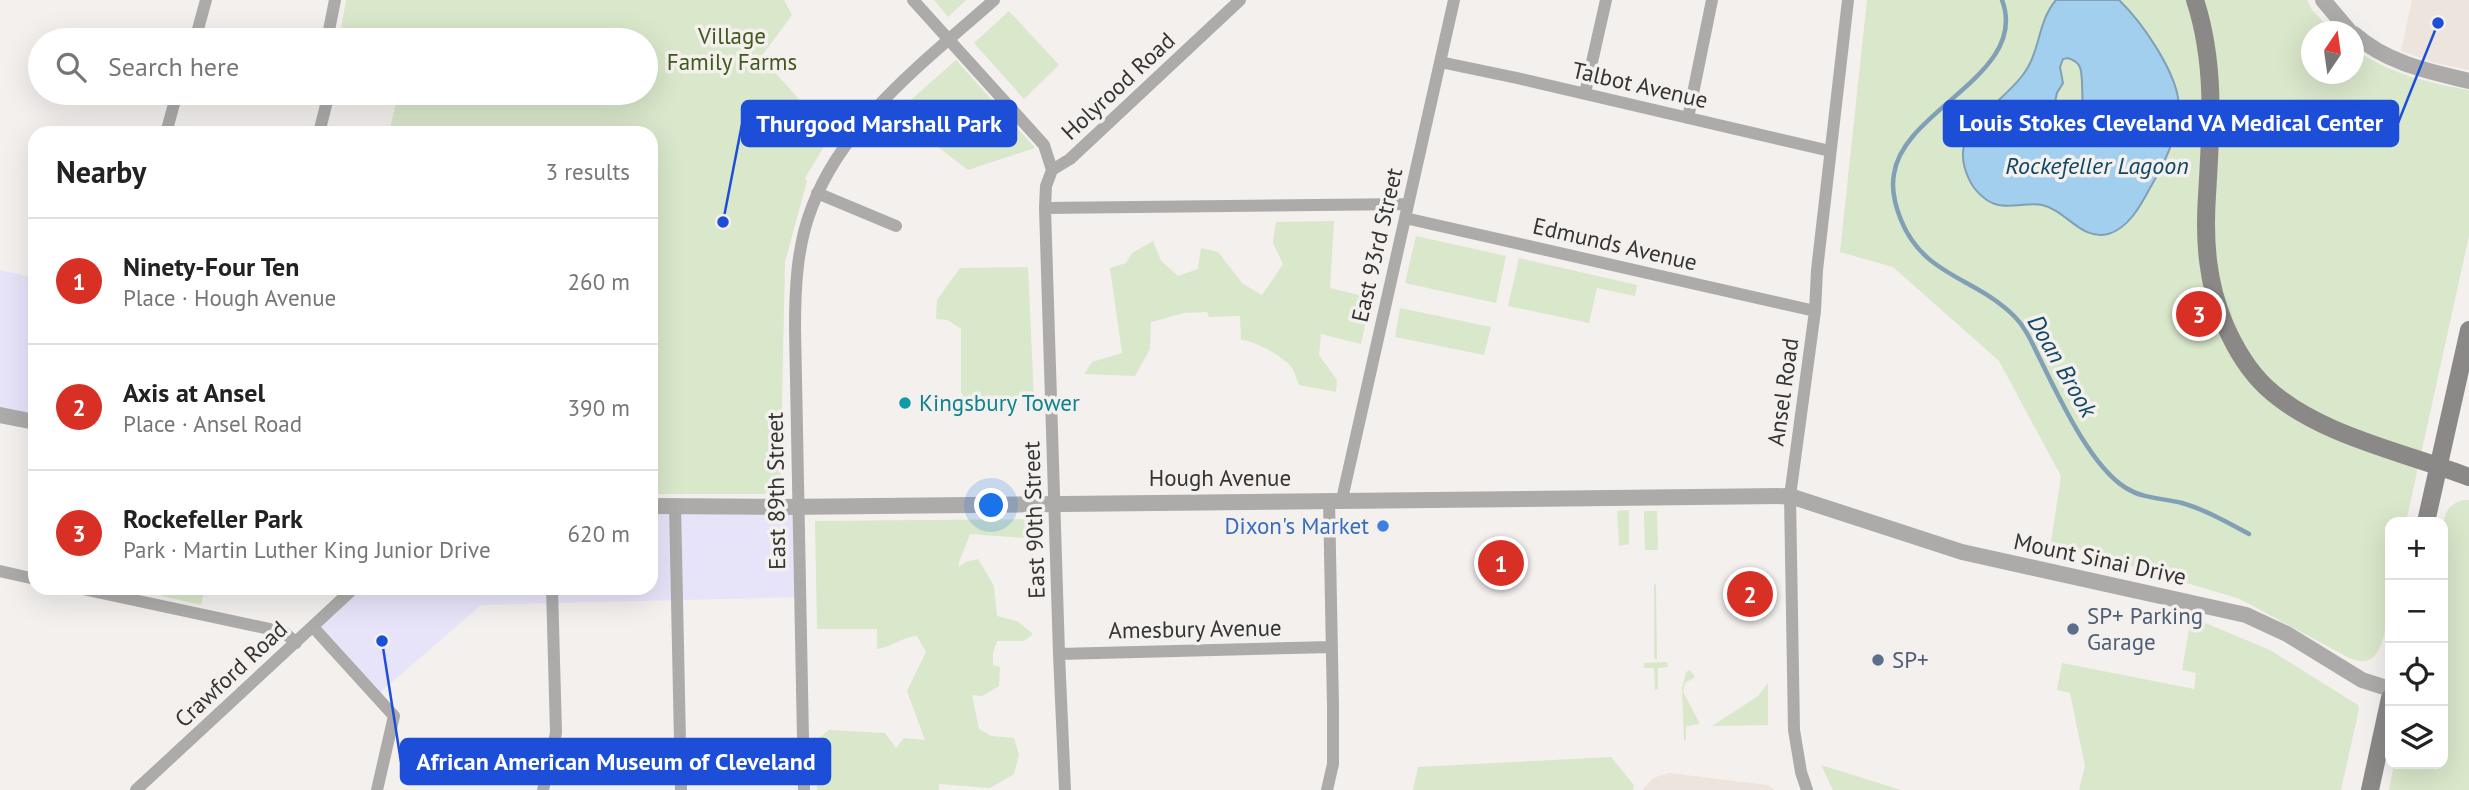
<!DOCTYPE html>
<meta charset="utf-8">
<style>
:root{--surface:#fff;--page:#f2f2f2;--text:#222;--muted:#767676;--line:#e0e0e0;--accent:#d93025}
body{margin:0;font-family:"PT Sans",sans-serif;background:var(--page);color:var(--text)}
.controls{position:absolute;right:21px;bottom:21px;display:grid;overflow:hidden;border-radius:14px;box-shadow:0 7px 28px #0002}
.controls button{width:63px;height:63px;display:grid;place-items:center;padding:0;border:0;border-bottom:2px solid var(--line);background:var(--surface);color:var(--text);font:35px sans-serif}
.compass{position:absolute;left:2301px;top:21px;width:63px;height:63px;border-radius:50%;background:var(--surface);box-shadow:0 7px 28px #0002;rotate:13deg}
.you{position:absolute;left:992px;top:506px;width:24px;height:24px;margin:-18px;border:5px solid #fff;border-radius:50%;background:#1a73e8;box-shadow:0 0 0 10px #1a73e833}
.badge{display:grid;place-items:center;width:46px;height:46px;border-radius:50%;background:var(--accent);color:#fff;font-size:23px;font-weight:700}
.pin{position:absolute;translate:-50% -50%;border:4px solid #fff;box-shadow:0 2px 7px #0006}
.list{margin:0;padding:0;list-style:none}
h2{display:flex;justify-content:space-between;align-items:center;height:91px;margin:0;padding:0 28px;font-size:30px}
h2 small{font-size:23px;font-weight:400;color:var(--muted)}
.list li{display:grid;grid-template-columns:46px 1fr auto;gap:21px;align-items:center;box-sizing:border-box;height:126px;padding:0 28px;border-top:2px solid var(--line)}
.list b{display:block;font-size:26px;white-space:nowrap}
.list p{margin:0;font-size:23px;white-space:nowrap;color:var(--muted)}
.list em{font-size:23px;font-style:normal;color:var(--muted)}
.icon{flex:none;width:38px;height:38px;fill:none;stroke:currentColor;stroke-width:2;stroke-linecap:round;stroke-linejoin:round}
.map{position:relative;flex:none;width:2469px;height:790px;overflow:hidden}
.search{position:absolute;background:var(--surface);box-shadow:0 7px 28px #0002;left:28px;top:28px;width:630px;height:77px;display:flex;align-items:center;gap:18px;box-sizing:border-box;padding:0 24px;border-radius:38px;color:var(--muted);font-size:26px}
.panel{position:absolute;background:var(--surface);box-shadow:0 7px 28px #0002;left:28px;top:126px;width:630px;height:469px;border-radius:21px}
.map>svg:first-child{display:block}
.commercial{fill:#e7e3f9}
.built{fill:#eee4de}
.green{fill:#d9e7ca}
.water{fill:#a2cfee;stroke:#81a0b6;stroke-width:2;fill-rule:evenodd}
.lines{fill:none;stroke-linecap:round;stroke-linejoin:round}
.stream{stroke:#81a0b6;stroke-width:4.5}
.minor{stroke:#acabaa;stroke-width:12}
.tertiary{stroke:#acabaa;stroke-width:16}
.secondary{stroke:#8b8988;stroke-width:18}
.culture-dot{fill:#0f9aa8;stroke:#f3f0ee;stroke-width:2.5}
.shop-dot{fill:#3f7fe0;stroke:#f3f0ee;stroke-width:2.5}
.service-dot{fill:#5c6f8a;stroke:#f3f0ee;stroke-width:2.5}
.labels{text-anchor:middle;stroke-width:7;stroke-linejoin:round;paint-order:stroke}
.park-label{font-size:23px;fill:#415a1b;stroke:#f3f0ee}
.street-label{font-size:23px;fill:#353433;stroke:#f3f0ee}
.culture-label{font-size:23px;fill:#0d838f;stroke:#f3f0ee;text-anchor:start}
.shop-label{font-size:23px;fill:#366cbe;stroke:#f3f0ee;text-anchor:end}
.service-label{font-size:23px;fill:#4e5e75;stroke:#f3f0ee;text-anchor:start}
.water-label{font-size:24px;font-style:italic;fill:#104765;stroke:#f3f0ee}
.leader{fill:none;stroke:#1d4ed8;stroke-width:2.5}
.callout-dot{fill:#1d4ed8;stroke:#f3f0ee;stroke-width:2.5}
.callout{fill:#1d4ed8;stroke:#1d4ed8;stroke-width:2.5}
.callout-label{font-size:24px;text-anchor:middle;font-weight:bold;fill:#fff}
</style>
<div class="map">
<svg width="2469" height="790" viewBox="0 0 2469 790">
<rect width="100%" height="100%" fill="#f3f0ee"/>
<path class="commercial" d="M0,270L35,278V422L0,415Z
M651,506H797L799,597L481,605L376,696L313,627L354,588H651Z"/>
<path class="built" d="M2412,0H2469V70L2435,63L2401,51Z
M1669,773L1768,785L1775,790H1642L1653,778Z"/>
<path class="green" d="M346,0H784L792,15L761,57L831,135L805,178L807,181L785,262L780,494H651V133H389L398,93H646V40H339Z
M934,0H966L948,17Z
M1867,0H2307L2312,10L2332,31L2312,32V74H2354V49C2388,73 2428,83 2469,90V236L2406,522H2390C2390,550 2395,641 2372,658C2365,663 2359,661 2351,659L2240,599L2051,542L2061,476L1999,361L1893,267L1840,252Z
M1009,11L1059,65L1024,99L974,43Z
M956,60L1035,148L968,170L895,114Z
M1334,221L1330,288L1371,298L1361,344L1321,334L1319,355L1337,380L1336,392L1299,385C1297,380 1295,373 1292,368C1284,357 1254,340 1241,340L1240,316L1209,317L1207,312L1184,313L1151,322L1150,349L1135,376L1084,374L1092,362L1122,353L1110,268L1126,263L1132,253L1153,241L1161,261L1178,276L1198,269L1201,248L1218,252L1243,284L1262,295L1283,264L1273,243L1276,222Z
M1416,236L1506,256L1496,303L1405,283Z
M1519,258L1637,285L1635,296L1597,288L1589,323L1508,306Z
M1028,267L1034,400L966,399L961,393V329L948,320L936,319L937,300L960,268Z
M1400,308L1491,327L1484,355L1395,337Z
M2463,500H2469V790H2389L2394,764H2443V525C2446,511 2448,505 2463,500Z
M1629,510V544L1619,546L1617,511Z
M1644,511H1657L1658,550H1645Z
M1040,519V539L970,534L959,562V567L966,562L978,559L994,586L997,616L1017,621L1033,634L1024,641H997L993,653V665L1000,667L999,686L982,696L972,695L979,729L991,736L1014,738L1019,755L1014,774L990,788L939,784V790H817L816,741L829,730L885,733L896,748L904,738L925,740L907,691L926,652L917,636C902,637 892,647 877,649V629H817L815,521Z
M1654,584L1656,585L1657,660L1654,658Z
M164,588H205L201,605L162,596Z
M2191,617L2270,650L2358,705L2359,709L2341,790H2079L2085,766L2070,693L2057,690L2062,663L2194,689L2196,673L2182,670Z
M1667,662L1668,667L1658,668V689L1655,690L1654,668H1644V663Z
M1690,670L1695,677L1685,683L1683,692L1700,724L1686,726V739L1684,741L1682,689L1686,672Z
M1768,683V725L1712,726L1758,696Z
M1611,757L1634,785L1633,790H1413L1418,767Z
M1821,765L1901,790H1833Z"/>
<path class="water" d="M2056,0H2119C2142,22 2180,76 2179,109C2177,138 2164,164 2150,188C2141,205 2128,229 2108,234C2081,241 2066,210 2042,205C2028,202 2008,209 1995,204C1985,201 1973,189 1969,179C1945,130 1997,109 2022,76C2041,52 2037,22 2056,0ZM2068,58C2082,63 2081,69 2082,82C2082,91 2083,98 2082,107L2074,113L2066,114L2055,102L2057,93L2063,83L2060,67L2063,59Z"/>
<g class="lines">
<path class="stream" d="M2002,0C2030,74 1903,109 1894,174C1891,189 1895,205 1901,220C1924,277 1976,277 2015,317C2026,328 2032,343 2039,357C2058,395 2090,466 2126,488C2143,499 2163,498 2182,503C2206,510 2227,522 2249,534"/>
<path class="minor" d="M913,0L1044,145L1052,170L1046,186L1045,208L1059,654L1065,790
M195,40L206,0
M327,40L335,0
M1440,62L1517,78L1830,151
M1585,93L1606,0
M1688,118L1712,0
M166,133L177,93
M319,133L329,93
M1052,170L1070,159L1240,0
M817,193L896,226
M1045,208L1408,204
M1405,218L1815,311
M1342,499L1454,0
M675,505L681,790
M0,571L35,579
M78,588L284,632L296,643
M313,627L394,716L377,790
M1059,654L1332,647
M136,790L354,588
M543,790L556,733L552,588
M804,790L795,328C795,287 797,245 812,207C844,121 928,59 994,0
M1327,790L1333,764V706L1329,500
M1807,790L1801,772L1794,730L1790,496L1815,311L1817,270L1848,0"/>
<path class="tertiary" d="M2323,0L2350,32
M2354,34C2387,63 2427,71 2469,81
M0,415L35,422
M651,506L782,507L1790,496L1962,552L2246,615L2287,634L2362,680L2390,689"/>
<path class="secondary" d="M2195,0C2216,64 2211,129 2207,195C2204,241 2207,283 2225,325C2235,348 2248,370 2266,387C2317,435 2404,452 2469,477
M2426,522L2469,330
M2370,790L2390,698"/>
</g>
<circle class="culture-dot" cx="905" cy="403" r="7"/>
<circle class="shop-dot" cx="1383" cy="526" r="7"/>
<g class="service-dot">
<circle cx="2073" cy="629" r="7"/>
<circle cx="1878" cy="660" r="7"/>
</g>
<g class="labels">
<g class="park-label">
<text x="732" y="44">Village<tspan x="732" dy="26">Family Farms</tspan></text>
</g>
<g class="street-label">
<text transform="translate(1640 85) rotate(13)" y="8">Talbot Avenue</text>
<text transform="translate(1118 86) rotate(-43)" y="8">Holyrood Road</text>
<text transform="translate(1615 244) rotate(13)" y="8">Edmunds Avenue</text>
<text transform="translate(1377 245) rotate(-77)" y="8">East 93rd Street</text>
<text transform="translate(1783 392) rotate(-82)" y="8">Ansel Road</text>
<text x="1220" y="486">Hough Avenue</text>
<text transform="translate(776 491) rotate(-91)" y="8">East 89th Street</text>
<text transform="translate(1034 520) rotate(-92)" y="8">East 90th Street</text>
<text transform="translate(2100 559) rotate(12)" y="8">Mount Sinai Drive</text>
<text transform="translate(1195 629) rotate(-1)" y="8">Amesbury Avenue</text>
<text transform="translate(231 674) rotate(-43)" y="8">Crawford Road</text>
</g>
<g class="culture-label">
<text x="919" y="411">Kingsbury Tower</text>
</g>
<g class="shop-label">
<text x="1369" y="534">Dixon's Market</text>
</g>
<g class="service-label">
<text x="2087" y="624">SP+ Parking<tspan x="2087" dy="26">Garage</tspan></text>
<text x="1892" y="668">SP+</text>
</g>
<g class="water-label">
<text x="2097" y="174">Rockefeller Lagoon</text>
<text transform="translate(2062 366) rotate(60)" y="8">Doan Brook</text>
</g>
</g>
<path class="leader" d="M2438 23L2398 123M723 222L742 124M382 641L401 762"/>
<g class="callout-dot">
<circle cx="2438" cy="23" r="7"/>
<circle cx="723" cy="222" r="7"/>
<circle cx="382" cy="641" r="7"/>
</g>
<g class="callout">
<rect x="1944" y="101" width="454" height="45" rx="7"/>
<rect x="742" y="101" width="274" height="45" rx="7"/>
<rect x="401" y="739" width="429" height="45" rx="7"/>
</g>
<g class="callout-label">
<text x="2171" y="131">Louis Stokes Cleveland VA Medical Center</text>
<text x="879" y="132">Thurgood Marshall Park</text>
<text x="616" y="770">African American Museum of Cleveland</text>
</g>
</svg>
<div class="controls">
<button>+</button>
<button>−</button>
<button><svg class="icon" aria-label="locate" viewBox="0 0 24 24"><circle cx="12" cy="12" r="6"/><path d="M12 2v4M12 18v4M2 12h4M18 12h4"/></svg></button>
<button><svg class="icon" aria-label="layers" viewBox="0 0 24 24"><path d="M12 4l9 5-9 5-9-5zM3 14l9 5 9-5"/></svg></button>
</div>
<svg class="compass" viewBox="-18 -18 36 36"><path d="M0-13l5 13h-10z" fill="#e53935"/><path d="M0 13l5-13h-10z" fill="#767676"/></svg>
<div class="you"></div>
<div class="pin badge" style="left:1501px;top:563px">1</div>
<div class="pin badge" style="left:1750px;top:594px">2</div>
<div class="pin badge" style="left:2199px;top:314px">3</div>
<div class="search"><svg class="icon" aria-label="search" viewBox="0 0 24 24"><circle cx="10" cy="10" r="6"/><path d="M15 15l6 6"/></svg>Search here</div>
<section class="panel">
<h2>Nearby<small>3 results</small></h2>
<ul class="list">
<li><span class="badge">1</span><div><b>Ninety-Four Ten</b><p>Place · Hough Avenue</p></div><em>260 m</em></li>
<li><span class="badge">2</span><div><b>Axis at Ansel</b><p>Place · Ansel Road</p></div><em>390 m</em></li>
<li><span class="badge">3</span><div><b>Rockefeller Park</b><p>Park · Martin Luther King Junior Drive</p></div><em>620 m</em></li>
</ul>
</section>
</div>
